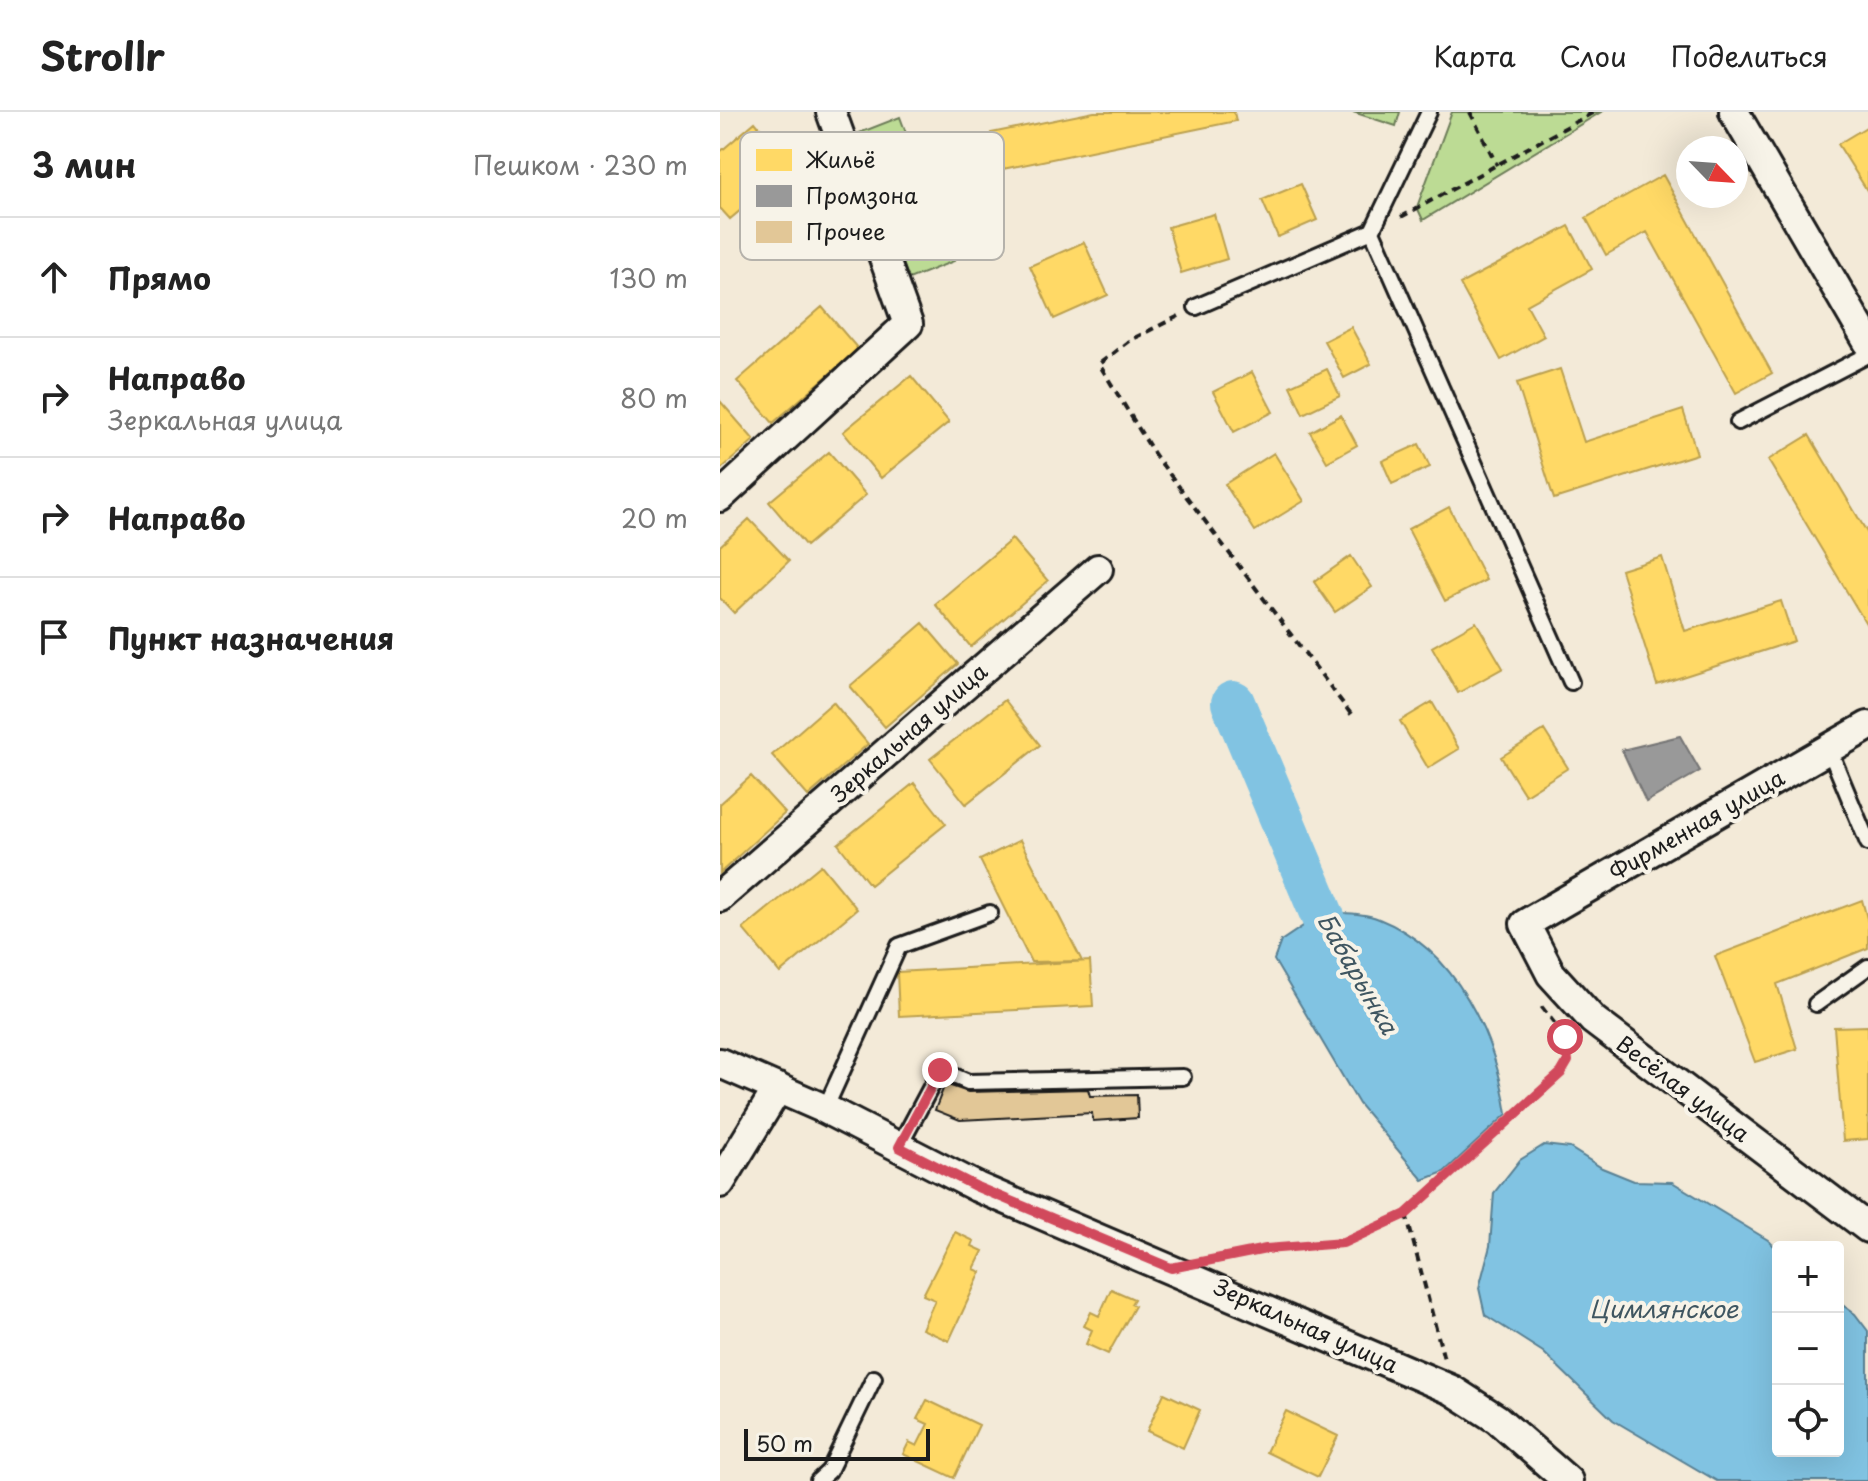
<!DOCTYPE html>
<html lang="ru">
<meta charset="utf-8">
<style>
:root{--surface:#fff;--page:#f6f6f6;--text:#222;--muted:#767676;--line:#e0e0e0}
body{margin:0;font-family:"Playpen Sans",sans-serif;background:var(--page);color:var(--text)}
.controls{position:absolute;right:24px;bottom:24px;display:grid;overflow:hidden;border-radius:8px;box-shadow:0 8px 32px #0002}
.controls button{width:72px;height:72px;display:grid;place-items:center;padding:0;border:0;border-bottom:2px solid var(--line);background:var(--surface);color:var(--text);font:40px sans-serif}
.compass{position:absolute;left:956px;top:24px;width:72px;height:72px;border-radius:50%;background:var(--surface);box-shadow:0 8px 32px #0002;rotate:115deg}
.scale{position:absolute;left:24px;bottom:20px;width:186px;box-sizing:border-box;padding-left:8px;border:4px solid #1c1c1c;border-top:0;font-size:22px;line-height:28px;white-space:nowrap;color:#1c1c1c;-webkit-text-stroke:6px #f7f3e8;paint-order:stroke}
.stop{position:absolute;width:24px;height:24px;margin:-18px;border:6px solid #d1495b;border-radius:50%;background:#fff}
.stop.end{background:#d1495b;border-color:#fff;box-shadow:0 2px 8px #0008}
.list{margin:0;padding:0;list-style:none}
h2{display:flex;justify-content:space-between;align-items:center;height:104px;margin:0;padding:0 32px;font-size:34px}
h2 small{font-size:26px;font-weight:400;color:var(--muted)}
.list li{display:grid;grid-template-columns:52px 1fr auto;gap:24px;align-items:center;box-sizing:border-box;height:120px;padding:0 32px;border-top:2px solid var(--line)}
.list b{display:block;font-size:30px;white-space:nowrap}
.list p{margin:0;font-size:26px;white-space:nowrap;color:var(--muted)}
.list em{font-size:26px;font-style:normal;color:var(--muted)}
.icon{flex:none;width:44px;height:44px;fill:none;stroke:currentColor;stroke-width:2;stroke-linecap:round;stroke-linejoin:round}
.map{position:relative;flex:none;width:1148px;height:1369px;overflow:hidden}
header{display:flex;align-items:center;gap:48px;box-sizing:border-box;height:112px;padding:0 40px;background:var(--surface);border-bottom:2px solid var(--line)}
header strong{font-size:38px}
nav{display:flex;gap:44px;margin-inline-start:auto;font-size:28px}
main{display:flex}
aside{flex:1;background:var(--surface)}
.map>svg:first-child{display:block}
.green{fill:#bcdb94;stroke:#6c7c58;stroke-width:2}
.water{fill:#81c3e2;stroke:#598093;stroke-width:2}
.homes{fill:#ffd966;stroke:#bba050;stroke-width:2}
.industry{fill:#999;stroke:#747474;stroke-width:2}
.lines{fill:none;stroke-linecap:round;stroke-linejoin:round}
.river{stroke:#81c3e2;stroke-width:44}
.building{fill:#e2c797;stroke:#1c1c1c;stroke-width:2}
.lane-casing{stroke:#1c1c1c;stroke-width:20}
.street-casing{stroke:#1c1c1c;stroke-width:34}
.path{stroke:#1c1c1c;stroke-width:4;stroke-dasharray:8 6;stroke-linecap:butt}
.lane{stroke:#f7f3e8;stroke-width:14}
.street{stroke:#f7f3e8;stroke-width:28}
.route{stroke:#d1495b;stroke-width:10}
.labels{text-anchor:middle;stroke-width:8;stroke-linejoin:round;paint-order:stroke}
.street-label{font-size:22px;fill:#1c1c1c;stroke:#f7f3e8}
.water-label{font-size:24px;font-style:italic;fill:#3f5661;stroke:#f7f3e8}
.key{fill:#f7f3e8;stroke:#b5b2ab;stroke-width:2}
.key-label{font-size:22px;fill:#1c1c1c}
</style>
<header>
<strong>Strollr</strong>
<nav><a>Карта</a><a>Слои</a><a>Поделиться</a></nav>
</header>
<main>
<aside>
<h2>3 мин<small>Пешком · 230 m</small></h2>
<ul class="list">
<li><svg class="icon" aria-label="ahead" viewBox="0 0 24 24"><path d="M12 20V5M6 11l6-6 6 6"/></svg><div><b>Прямо</b></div><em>130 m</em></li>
<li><svg class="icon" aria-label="right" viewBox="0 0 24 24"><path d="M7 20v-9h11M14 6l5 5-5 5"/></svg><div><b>Направо</b><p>Зеркальная улица</p></div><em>80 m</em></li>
<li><svg class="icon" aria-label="right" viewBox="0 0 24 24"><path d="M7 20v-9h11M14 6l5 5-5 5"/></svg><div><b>Направо</b></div><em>20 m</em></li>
<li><svg class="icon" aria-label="arrive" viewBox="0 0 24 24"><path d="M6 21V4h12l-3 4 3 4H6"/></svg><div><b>Пункт назначения</b></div></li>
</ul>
</aside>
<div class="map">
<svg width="1148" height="1369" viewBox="0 0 1148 1369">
<rect width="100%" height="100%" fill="#f3ead8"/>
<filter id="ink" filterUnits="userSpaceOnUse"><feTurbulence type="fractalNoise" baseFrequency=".0125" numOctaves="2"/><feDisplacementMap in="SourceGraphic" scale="16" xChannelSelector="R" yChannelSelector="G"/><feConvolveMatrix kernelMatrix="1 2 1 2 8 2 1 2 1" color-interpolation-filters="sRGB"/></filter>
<g filter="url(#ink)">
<path class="green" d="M633,0H680L676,14Z
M732,0H881L703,108L697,95Z
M180,5L234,149L189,167L134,23Z"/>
<path class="water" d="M604,800C621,802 643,800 659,807C737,838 775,924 787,1002L724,1060L703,1068L639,992L554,848L561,829Z
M824,1033L850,1036L882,1056L914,1069L952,1070L1048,1128L1058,1138V1339H1118V1190L1135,1202L1148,1219V1369H997L893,1308L823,1240L765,1203L759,1176L770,1134L774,1081L800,1048Z"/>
<path class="homes" d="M374,0H514L516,9L278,58L271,21Z
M35,10L72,55L10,107L0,96V40Z
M1148,14V80L1118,32Z
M943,63L1052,261L1016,281L927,120L886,143L866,106Z
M581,72L597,108L558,125L542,88Z
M494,102L507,147L461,161L448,115Z
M849,114L872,157L807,193L824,224L781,248L740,172Z
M364,130L388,183L334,207L310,154Z
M102,195L138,237L53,311L17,269Z
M631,215L651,252L624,266L604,229Z
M607,257L620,284L583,302L570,274Z
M840,257L864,330L963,298L977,342L834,387L797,271Z
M532,260L553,300L514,320L493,280Z
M191,264L229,310L161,366L123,320Z
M0,289L34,328L0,358Z
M621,303L637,333L607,350L590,320Z
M1089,323L1148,422V515L1048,348Z
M699,332L710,355L672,372L662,349Z
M109,340L146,383L86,434L49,390Z
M554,341L584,389L535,419L505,372Z
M729,395L766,468L725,489L688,417Z
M29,407L69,449L14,501L0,486V434Z
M292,427L328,469L251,535L215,492Z
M631,444L652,475L615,500L594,470Z
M942,445L965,519L1061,489L1074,529L937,573L901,458Z
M756,510L783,556L738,581L712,535Z
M203,511L238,552L165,615L130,574Z
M285,588L320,633L246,692L210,647Z
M113,590L148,632L88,684L52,643Z
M712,590L739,637L708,656L680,609Z
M824,618L848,656L805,683L781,645Z
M31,664L65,701L0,761V692Z
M194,671L226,712L150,773L118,732Z
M300,728L362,849L311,850L260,748Z
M101,753L137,797L60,861L23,817Z
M1142,788L1148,810V836L1057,872L1077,937L1035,950L995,844Z
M370,849L373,894L179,904L177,860Z
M1148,914V1027L1123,1029L1114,915Z
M235,1120L254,1129L252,1134L263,1139L254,1157L261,1160L229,1229L202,1217L215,1188L203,1183Z
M391,1177L414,1187L411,1192L415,1194L388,1242L366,1232L372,1218L364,1214L371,1200L379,1204Z
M444,1281L480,1298L463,1336L427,1319Z
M207,1288L259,1313L234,1366L183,1342L189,1330L197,1334L208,1312L197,1307Z
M566,1299L618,1324L598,1365L546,1340Z"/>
<path class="industry" d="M960,624L980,659L926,690L902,638Z"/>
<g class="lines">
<path class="river" d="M513,591L610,822L630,855"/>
</g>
<path class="building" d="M225,972L248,980L368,977L370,984L417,983L418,1006L373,1009L372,1001L240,1008L215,998Z"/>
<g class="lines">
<g class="lane-casing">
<path id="lane" d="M652,119L851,570
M476,195L652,119L709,0
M1018,310L1148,243
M1109,637L1148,731
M1096,892L1148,855
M105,997L179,834L270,801
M179,1035L220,958L248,970L463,965
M98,1369L109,1359L154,1266"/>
</g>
<g class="street-casing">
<path id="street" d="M1014,0L1148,230
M0,385L188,212L111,0
M1148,614L805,812L831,862L873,908L1148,1116
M0,785L378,457
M0,951L105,997L257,1075L732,1278L777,1307L848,1369
M0,1071L58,976"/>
</g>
<path class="path" d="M750,0L777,53
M681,105L874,0
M459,204L410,228L379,252L435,343L634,606
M686,1102L724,1247
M494,1147L546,1137L623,1131L686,1102L841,961C858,933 835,913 818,890"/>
<use href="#lane" class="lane"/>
<use href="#street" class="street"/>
</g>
</g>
<g class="lines" filter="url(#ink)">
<path class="route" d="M220,958L179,1035L257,1075L451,1156L546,1137L623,1131L686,1102L841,961L848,949L845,925"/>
</g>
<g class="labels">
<g class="street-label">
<text transform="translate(189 621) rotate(-41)" y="8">Зеркальная улица</text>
<text transform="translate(977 713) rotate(-30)" y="8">Фирменная улица</text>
<text transform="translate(963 977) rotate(37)" y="8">Весёлая улица</text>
<text transform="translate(586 1214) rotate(24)" y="8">Зеркальная улица</text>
</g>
<g class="water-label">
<text transform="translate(637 862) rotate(60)" y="8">Бабарынка</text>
<text x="944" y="1206">Цимлянское</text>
</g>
</g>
<rect x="20" y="20" width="264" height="128" rx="12" class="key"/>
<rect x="36" y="37" width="36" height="22" fill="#ffd966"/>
<rect x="36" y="73" width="36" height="22" fill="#999"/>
<rect x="36" y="109" width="36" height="22" fill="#e2c797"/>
<g class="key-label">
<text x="86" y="56">Жильё</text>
<text x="86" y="92">Промзона</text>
<text x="86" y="128">Прочее</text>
</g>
</svg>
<div class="controls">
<button>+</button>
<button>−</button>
<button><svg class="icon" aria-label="locate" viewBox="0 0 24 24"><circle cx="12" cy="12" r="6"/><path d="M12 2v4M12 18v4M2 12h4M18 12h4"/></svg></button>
</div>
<svg class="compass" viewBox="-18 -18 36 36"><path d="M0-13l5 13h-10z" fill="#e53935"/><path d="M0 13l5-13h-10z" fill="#767676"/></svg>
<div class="scale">50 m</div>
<div class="stop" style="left:845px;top:925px"></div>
<div class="stop end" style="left:220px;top:958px"></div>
</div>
</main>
